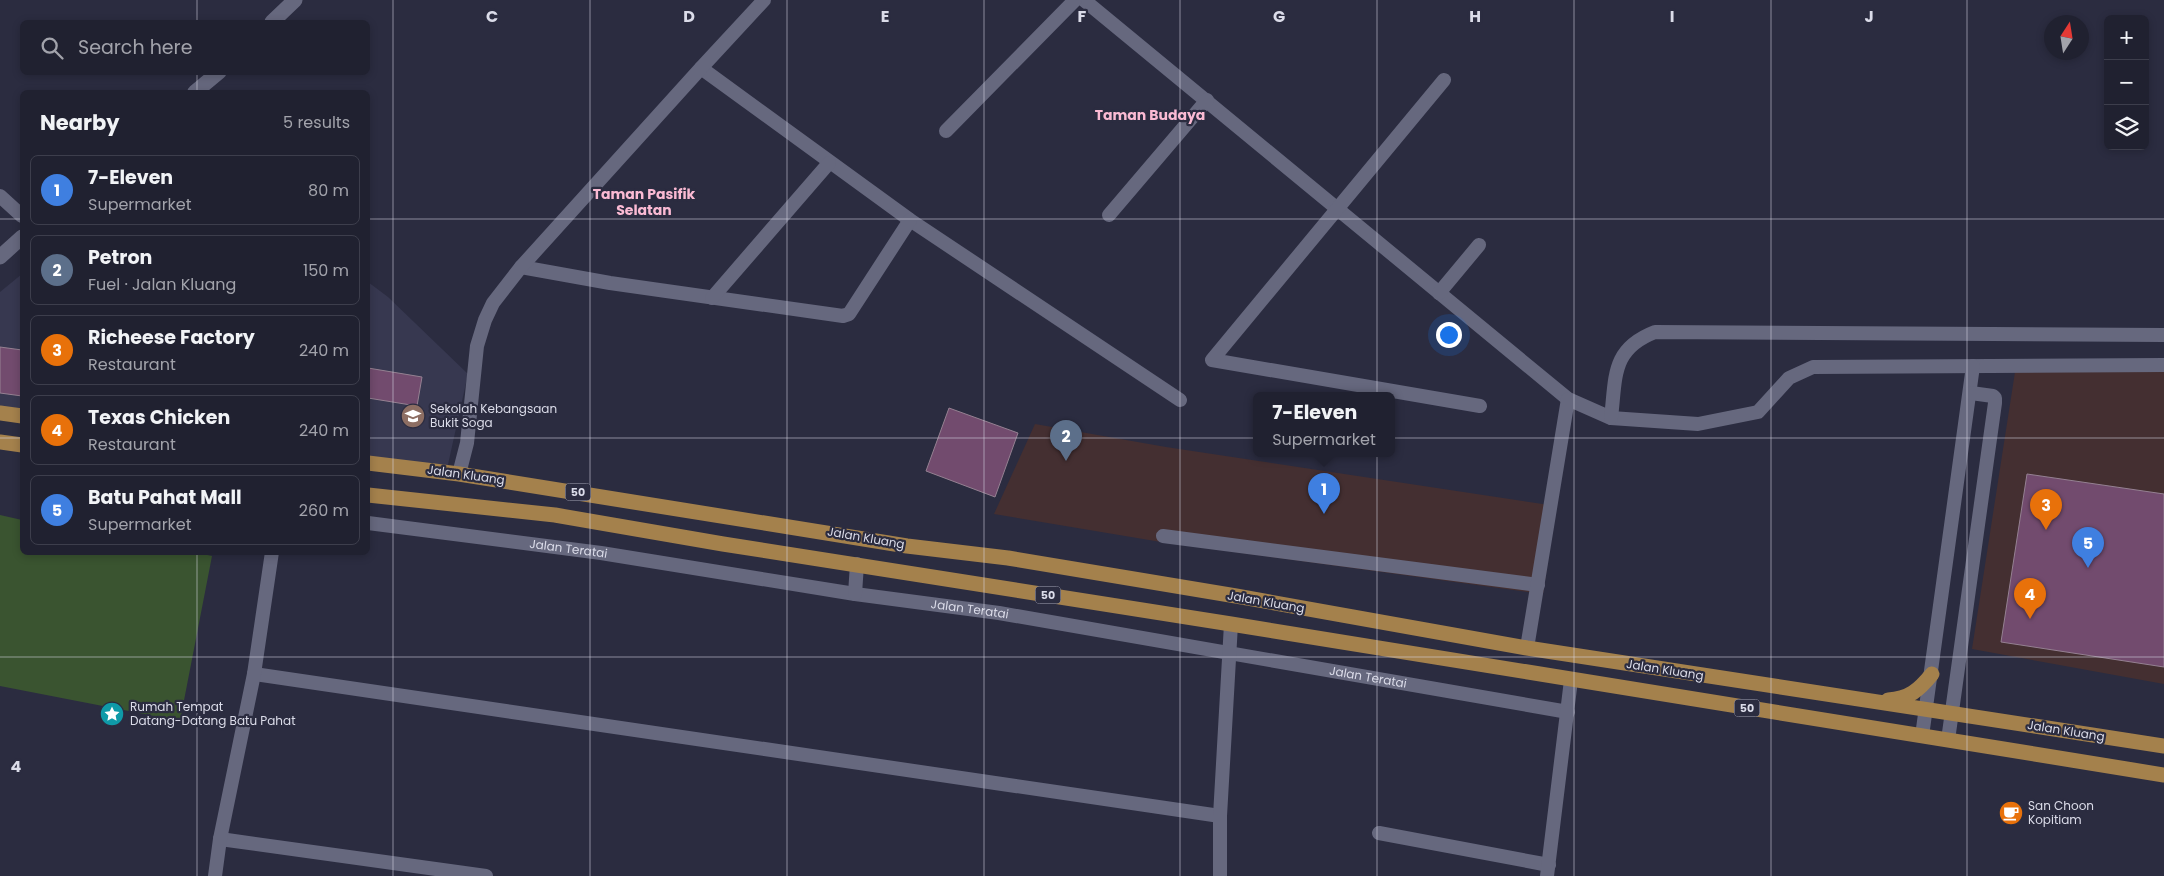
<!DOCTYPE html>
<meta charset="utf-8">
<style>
:root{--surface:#202130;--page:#2d2e3c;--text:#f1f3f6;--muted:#a2a3ab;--line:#3d3e4c;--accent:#fe8ebe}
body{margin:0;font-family:Poppins,sans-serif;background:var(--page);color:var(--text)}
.controls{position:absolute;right:15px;top:15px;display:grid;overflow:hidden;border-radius:8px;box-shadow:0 2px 8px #0003}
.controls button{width:45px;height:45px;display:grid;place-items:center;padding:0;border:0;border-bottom:1px solid var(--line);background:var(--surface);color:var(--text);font:25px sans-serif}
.compass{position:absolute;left:2044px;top:15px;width:45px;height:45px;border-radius:50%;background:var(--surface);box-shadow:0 2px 8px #0003;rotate:12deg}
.you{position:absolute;left:1448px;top:334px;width:18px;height:18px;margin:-12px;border:4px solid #fff;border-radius:50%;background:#1a73e8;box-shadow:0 0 0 8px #1a73e833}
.badge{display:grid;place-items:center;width:32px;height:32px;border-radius:50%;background:var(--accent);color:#fff;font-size:16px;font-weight:700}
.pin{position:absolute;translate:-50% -41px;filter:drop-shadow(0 1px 2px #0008)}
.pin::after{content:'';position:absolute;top:26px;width:18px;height:15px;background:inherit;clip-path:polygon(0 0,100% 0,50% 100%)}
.popup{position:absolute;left:1253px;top:392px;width:142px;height:65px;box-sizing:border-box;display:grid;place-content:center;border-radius:8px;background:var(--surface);filter:drop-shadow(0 1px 4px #0005);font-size:16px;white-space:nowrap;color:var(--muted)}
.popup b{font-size:19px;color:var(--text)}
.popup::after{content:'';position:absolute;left:50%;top:100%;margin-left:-10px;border:10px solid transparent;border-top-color:var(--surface)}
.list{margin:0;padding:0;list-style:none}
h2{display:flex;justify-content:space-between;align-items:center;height:65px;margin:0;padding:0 20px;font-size:21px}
h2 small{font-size:16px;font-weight:400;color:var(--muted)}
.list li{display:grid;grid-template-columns:32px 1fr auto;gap:15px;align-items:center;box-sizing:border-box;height:70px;margin:0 10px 10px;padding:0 10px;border:1px solid var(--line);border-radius:8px}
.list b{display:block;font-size:19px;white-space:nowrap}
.list p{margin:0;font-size:16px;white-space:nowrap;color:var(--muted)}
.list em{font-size:16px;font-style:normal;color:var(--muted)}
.icon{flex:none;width:28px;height:28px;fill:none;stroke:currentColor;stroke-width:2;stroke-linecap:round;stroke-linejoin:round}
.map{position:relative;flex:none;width:2164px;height:876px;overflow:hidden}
.search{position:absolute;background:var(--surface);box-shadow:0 2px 8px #0003;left:20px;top:20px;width:350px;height:55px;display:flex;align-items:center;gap:12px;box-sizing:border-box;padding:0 18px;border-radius:8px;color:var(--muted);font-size:19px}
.panel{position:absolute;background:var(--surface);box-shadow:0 2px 8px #0003;left:20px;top:90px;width:350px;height:465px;border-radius:8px}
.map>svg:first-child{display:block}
.commercial{fill:#442f31}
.built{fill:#373850}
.green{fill:#3a5430}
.building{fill:#724b6e;stroke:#958192}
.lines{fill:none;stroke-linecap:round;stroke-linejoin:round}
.minor{stroke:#66687e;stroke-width:14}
.tertiary{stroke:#66687e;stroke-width:15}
.trunk{stroke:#a4814c;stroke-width:15}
.grid{fill:none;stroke:#dbdce9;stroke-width:1;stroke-opacity:0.55}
.labels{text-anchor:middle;stroke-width:4.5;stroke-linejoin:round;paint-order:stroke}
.shield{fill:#2b2c40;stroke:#a6a7b6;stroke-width:1}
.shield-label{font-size:11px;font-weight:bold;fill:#dbdce9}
.poi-label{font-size:12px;fill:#dbdce9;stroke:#2b2c40;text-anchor:start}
.street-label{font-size:12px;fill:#dbdce9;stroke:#2b2c40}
.neighbourhood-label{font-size:14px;font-weight:bold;fill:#fabad3;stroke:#2b2c40}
.grid-label{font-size:16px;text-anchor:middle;font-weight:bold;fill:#dbdce9;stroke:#2b2c40;stroke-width:4.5;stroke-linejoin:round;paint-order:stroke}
</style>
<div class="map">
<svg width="2164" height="876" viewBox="0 0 2164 876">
<rect width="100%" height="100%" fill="#2b2c40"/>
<path class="commercial" d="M2164,371V684L1972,649L2015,372Z
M1035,424L1166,447L1556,506L1543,594L1161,542L994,514Z"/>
<path class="built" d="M22,274V409L0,406V292Z
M368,282L388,297L468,374L447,469L368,458Z"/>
<path class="green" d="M0,515L22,520V552H194L212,556L180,721L0,686Z"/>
<path class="building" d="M0,347L22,350V396L0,393Z
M368,368L422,377L417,406L368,398Z
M949,408L1018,433L995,497L926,471Z
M2027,474L2164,494V667L2001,642Z"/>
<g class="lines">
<g class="minor">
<path d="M1084,0L1568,399L1611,418L1698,424L1758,412L1789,378L1813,367L2164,365"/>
<path d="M701,68L910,220L1180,400"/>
<path d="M1444,80L1212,360L1480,406"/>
<path d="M946,131L1075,0"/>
<path d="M0,196L22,216"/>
<path d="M1109,215L1207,100"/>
<path d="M521,267L610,283L843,316L849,314L910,220"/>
<path d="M1439,293L1479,245"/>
<path d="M712,298L829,163"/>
<path d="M1611,418C1616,377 1611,349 1655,332L2164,335"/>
<path d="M459,474L467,443L477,346L485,320L493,303L521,267L701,68L764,0"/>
<path id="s1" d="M368,523L601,553L855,594L999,613L1568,712"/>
<path d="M1163,536L1538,585"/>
<path d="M855,594L857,564"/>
<path d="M1527,648L1568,399"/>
<path d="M254,674L1220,816"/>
<path d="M1922,736L1973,366"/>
<path d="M1948,740L1995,403V398L1993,396L1971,393"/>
<path d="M1379,833L1549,865"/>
<path d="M220,839L486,876"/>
<path d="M215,876L220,839L254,674L272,552"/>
<path d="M1220,876V816L1231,624"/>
<path d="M1547,876L1571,680"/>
</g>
<path class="tertiary" d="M272,22L295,0
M195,92L219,72
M0,257L22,237"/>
<path class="trunk" d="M0,413L22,416
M0,442L22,445
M368,463L459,474L907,546L1008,558L1236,596L1527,648L2164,746
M368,495L555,515L723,544L1231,624L2164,775
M1888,700C1909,699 1919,690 1932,674"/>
</g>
<path class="grid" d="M197,0V22M393,0V876M590,0V876M787,0V876M984,0V876M1180,0V876M1377,0V876M1574,0V876M1771,0V876M1967,0V876M197,72V92M0,219H22M368,219H2164M0,438H22M368,438H2164M197,552V876M0,657H2164"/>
<defs>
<g id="school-disc" transform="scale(1.25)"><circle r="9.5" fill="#8d6e63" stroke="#2b2c40"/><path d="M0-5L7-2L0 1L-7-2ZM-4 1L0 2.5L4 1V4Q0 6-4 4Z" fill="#fff"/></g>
<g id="sight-disc" transform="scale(1.25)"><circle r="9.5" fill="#0f9aa8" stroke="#2b2c40"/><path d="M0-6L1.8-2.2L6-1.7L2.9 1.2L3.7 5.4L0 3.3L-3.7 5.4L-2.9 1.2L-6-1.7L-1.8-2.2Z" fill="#fff"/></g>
<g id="cafe-disc" transform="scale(1.25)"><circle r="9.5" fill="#e8710a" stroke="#2b2c40"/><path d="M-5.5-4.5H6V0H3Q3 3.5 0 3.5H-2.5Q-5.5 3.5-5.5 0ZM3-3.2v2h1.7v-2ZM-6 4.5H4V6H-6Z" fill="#fff"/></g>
</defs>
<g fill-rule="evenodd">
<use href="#school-disc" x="413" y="416"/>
<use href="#sight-disc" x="112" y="714"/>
<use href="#cafe-disc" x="2011" y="813"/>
</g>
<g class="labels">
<g class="shield">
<rect x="565.5" y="483.5" width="25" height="17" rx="4"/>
<rect x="1035.5" y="586.5" width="25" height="17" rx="4"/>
<rect x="1734.5" y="699.5" width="25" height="17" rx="4"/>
</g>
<g class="shield-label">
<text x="578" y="496">50</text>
<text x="1048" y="599">50</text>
<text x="1747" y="712">50</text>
</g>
<g class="poi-label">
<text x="430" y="413">Sekolah Kebangsaan<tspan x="430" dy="14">Bukit Soga</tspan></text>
<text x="130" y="711">Rumah Tempat<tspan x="130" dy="14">Datang-Datang Batu Pahat</tspan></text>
<text x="2028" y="810">San Choon<tspan x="2028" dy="14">Kopitiam</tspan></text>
</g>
<g class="street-label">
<text transform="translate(466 475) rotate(8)" y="4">Jalan Kluang</text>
<text transform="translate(866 538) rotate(10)" y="4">Jalan Kluang</text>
<text dy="4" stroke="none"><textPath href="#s1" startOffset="202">Jalan Teratai</textPath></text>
<text transform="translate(1266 602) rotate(10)" y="4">Jalan Kluang</text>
<text dy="4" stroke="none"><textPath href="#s1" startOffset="608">Jalan Teratai</textPath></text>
<text transform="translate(1665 670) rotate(9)" y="4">Jalan Kluang</text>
<text dy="4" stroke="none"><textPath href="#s1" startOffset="1012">Jalan Teratai</textPath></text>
<text transform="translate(2066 731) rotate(9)" y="4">Jalan Kluang</text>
</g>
<g class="neighbourhood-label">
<text x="1150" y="120">Taman Budaya</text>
<text x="644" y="199">Taman Pasifik<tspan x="644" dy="16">Selatan</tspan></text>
</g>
</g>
<g class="grid-label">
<text x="492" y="22">C</text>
<text x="689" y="22">D</text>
<text x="885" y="22">E</text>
<text x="1082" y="22">F</text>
<text x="1279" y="22">G</text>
<text x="1475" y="22">H</text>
<text x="1672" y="22">I</text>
<text x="1869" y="22">J</text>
<text x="16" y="772">4</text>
</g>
</svg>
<div class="controls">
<button>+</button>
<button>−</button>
<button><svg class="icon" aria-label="layers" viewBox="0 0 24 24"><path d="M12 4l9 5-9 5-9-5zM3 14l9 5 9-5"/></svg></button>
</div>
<svg class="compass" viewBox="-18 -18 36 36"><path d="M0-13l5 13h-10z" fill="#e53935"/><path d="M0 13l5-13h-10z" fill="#a2a3ab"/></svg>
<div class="you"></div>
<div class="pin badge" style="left:1324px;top:514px;background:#3f7fe0">1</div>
<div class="popup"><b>7-Eleven</b>Supermarket</div>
<div class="pin badge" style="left:1066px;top:461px;background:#5c6f8a">2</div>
<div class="pin badge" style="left:2046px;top:530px;background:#e8710a">3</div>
<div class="pin badge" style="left:2030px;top:619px;background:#e8710a">4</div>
<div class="pin badge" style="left:2088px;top:568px;background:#3f7fe0">5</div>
<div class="search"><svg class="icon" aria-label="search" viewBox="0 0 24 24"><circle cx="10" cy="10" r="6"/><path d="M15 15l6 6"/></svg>Search here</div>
<section class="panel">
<h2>Nearby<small>5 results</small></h2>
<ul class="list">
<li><span class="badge" style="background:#3f7fe0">1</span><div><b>7-Eleven</b><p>Supermarket</p></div><em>80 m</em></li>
<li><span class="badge" style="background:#5c6f8a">2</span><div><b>Petron</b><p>Fuel · Jalan Kluang</p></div><em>150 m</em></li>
<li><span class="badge" style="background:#e8710a">3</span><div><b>Richeese Factory</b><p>Restaurant</p></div><em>240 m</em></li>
<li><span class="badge" style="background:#e8710a">4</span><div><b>Texas Chicken</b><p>Restaurant</p></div><em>240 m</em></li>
<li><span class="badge" style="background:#3f7fe0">5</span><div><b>Batu Pahat Mall</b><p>Supermarket</p></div><em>260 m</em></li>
</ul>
</section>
</div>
